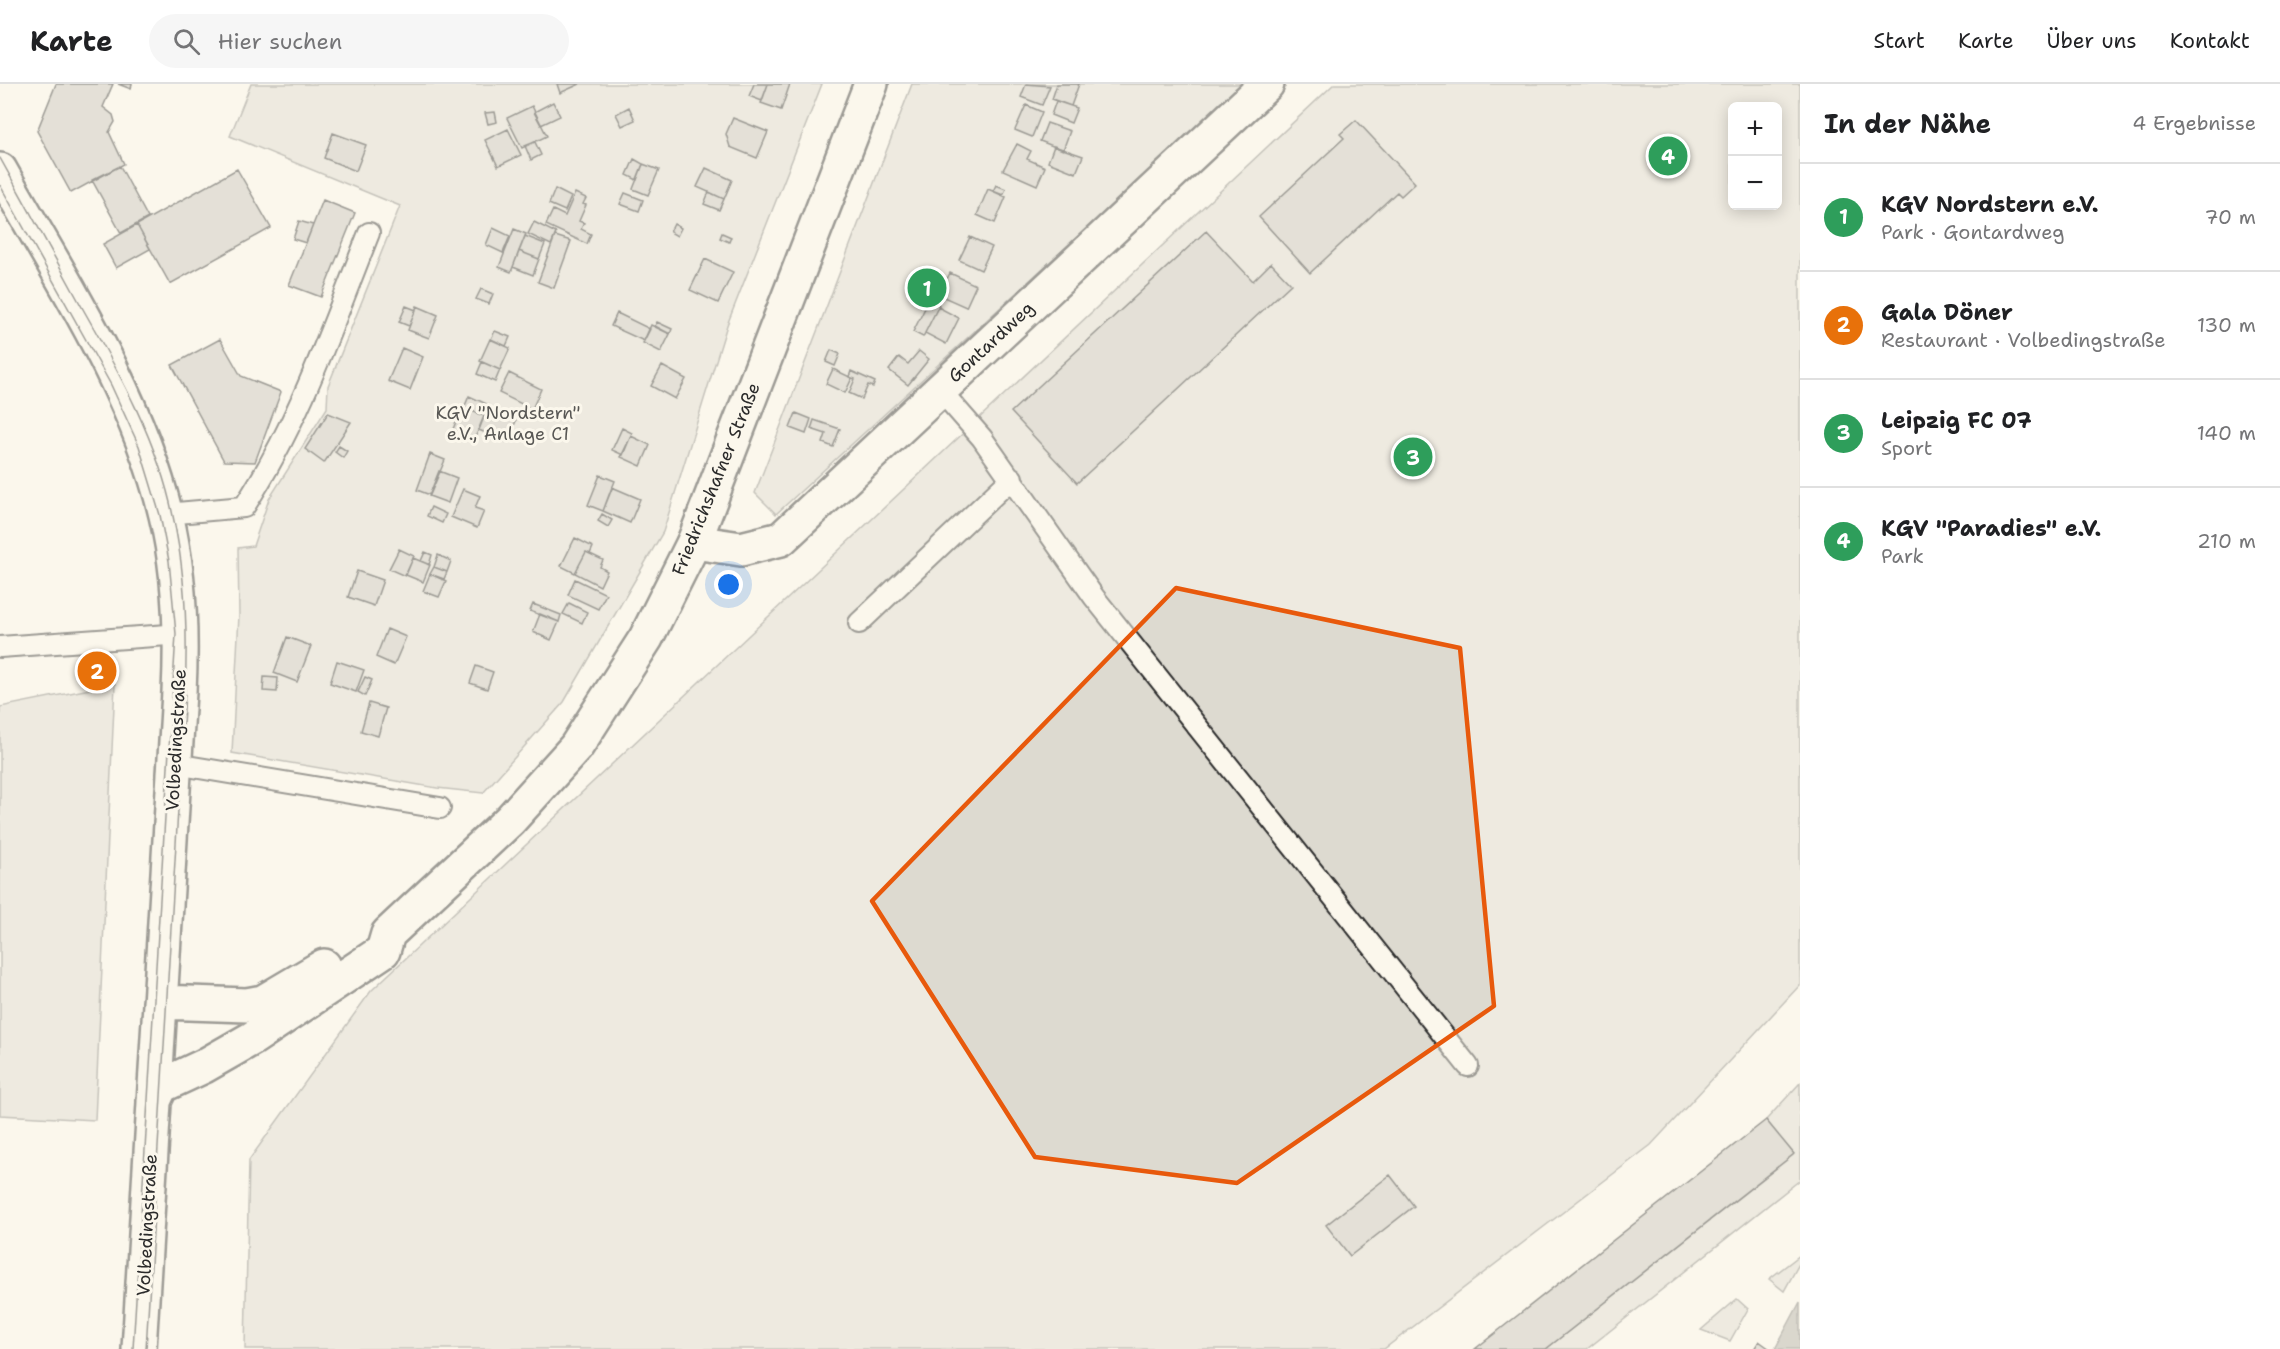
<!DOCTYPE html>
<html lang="de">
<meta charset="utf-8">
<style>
:root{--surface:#fff;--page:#f6f6f6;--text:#202124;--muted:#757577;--line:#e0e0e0;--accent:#2563eb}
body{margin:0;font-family:"Shantell Sans",sans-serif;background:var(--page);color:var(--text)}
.controls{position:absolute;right:18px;top:18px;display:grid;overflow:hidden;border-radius:9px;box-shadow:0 3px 15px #0003}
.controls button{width:54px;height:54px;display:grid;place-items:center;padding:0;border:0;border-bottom:2px solid var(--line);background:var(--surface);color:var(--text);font:30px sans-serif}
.you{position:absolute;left:729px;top:501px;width:21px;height:21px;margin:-15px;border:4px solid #fff;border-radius:50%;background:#1a73e8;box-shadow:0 0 0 9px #1a73e833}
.badge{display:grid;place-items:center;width:39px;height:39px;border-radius:50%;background:var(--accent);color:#fff;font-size:20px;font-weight:700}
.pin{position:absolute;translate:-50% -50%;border:3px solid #fff;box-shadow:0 2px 6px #0006}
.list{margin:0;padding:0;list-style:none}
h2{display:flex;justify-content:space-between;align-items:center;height:78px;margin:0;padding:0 24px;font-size:26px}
h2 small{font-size:20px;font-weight:400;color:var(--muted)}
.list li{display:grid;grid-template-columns:39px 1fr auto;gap:18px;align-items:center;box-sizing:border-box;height:108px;padding:0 24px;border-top:2px solid var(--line)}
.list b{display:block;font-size:22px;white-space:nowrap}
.list p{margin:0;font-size:20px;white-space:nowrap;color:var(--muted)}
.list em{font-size:20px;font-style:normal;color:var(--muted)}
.icon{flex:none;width:33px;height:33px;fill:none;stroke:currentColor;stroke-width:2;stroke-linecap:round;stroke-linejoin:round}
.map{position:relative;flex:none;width:1800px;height:1265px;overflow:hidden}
header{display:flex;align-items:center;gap:36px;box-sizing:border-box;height:84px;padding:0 30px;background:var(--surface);border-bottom:2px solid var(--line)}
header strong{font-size:28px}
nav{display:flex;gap:33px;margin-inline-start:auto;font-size:21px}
.search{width:420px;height:54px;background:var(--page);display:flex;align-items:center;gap:15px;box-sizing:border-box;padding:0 21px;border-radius:33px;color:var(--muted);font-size:22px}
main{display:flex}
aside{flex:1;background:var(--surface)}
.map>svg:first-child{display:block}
.green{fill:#dddad0;stroke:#84827e;stroke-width:1.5;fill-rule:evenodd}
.water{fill:#b1afa7;stroke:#7b7a75;stroke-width:1.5}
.building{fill:#c7c4bc;stroke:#2b2b2b;stroke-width:1.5}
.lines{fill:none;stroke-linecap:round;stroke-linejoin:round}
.service-casing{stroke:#2b2b2b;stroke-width:24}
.minor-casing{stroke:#2b2b2b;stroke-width:38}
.secondary-casing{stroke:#2b2b2b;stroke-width:38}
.service{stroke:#fbf7ec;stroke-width:20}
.minor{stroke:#fbf7ec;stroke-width:33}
.secondary{stroke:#fbf7ec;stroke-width:33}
.tram{stroke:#2b2b2b;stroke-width:1.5}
.marked{fill:none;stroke:#e8590c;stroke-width:4.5;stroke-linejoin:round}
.labels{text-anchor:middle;stroke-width:6;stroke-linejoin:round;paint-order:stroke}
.street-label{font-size:18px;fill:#2b2b2b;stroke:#fbf7ec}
.park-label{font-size:18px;fill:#585754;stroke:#fbf7ec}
</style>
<header>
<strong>Karte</strong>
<div class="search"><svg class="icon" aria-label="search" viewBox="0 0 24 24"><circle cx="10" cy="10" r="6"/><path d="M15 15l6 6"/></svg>Hier suchen</div>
<nav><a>Start</a><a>Karte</a><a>Über uns</a><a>Kontakt</a></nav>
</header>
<main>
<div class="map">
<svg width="1800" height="1265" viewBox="0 0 1800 1265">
<rect width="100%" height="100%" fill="#fbf7ec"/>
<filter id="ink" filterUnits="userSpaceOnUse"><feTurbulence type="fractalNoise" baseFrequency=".0167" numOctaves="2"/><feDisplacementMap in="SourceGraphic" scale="12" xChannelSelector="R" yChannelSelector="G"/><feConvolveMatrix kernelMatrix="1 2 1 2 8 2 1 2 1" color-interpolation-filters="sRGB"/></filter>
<g filter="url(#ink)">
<path class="green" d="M251,0H822L727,241L663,448L564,618L483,709L437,704L232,669L239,531L238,464L253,462L269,415L327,324L328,302L400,122L230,52Z
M912,0H1243L776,430L755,409Z
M1334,0H1800V901L1651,1061L1384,1265H245L249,1076L371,907ZM1732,22H1778V122H1732Z
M115,600L95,1036L0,1031V623Z
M1800,999V1096L1587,1265H1546L1793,1071L1766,1036Z
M1800,1171V1178L1784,1207L1769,1195Z
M1737,1215L1748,1225L1730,1257L1701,1246Z"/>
<path class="water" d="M1800,1218V1265H1775Z"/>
<path class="building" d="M56,0H113L103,23L113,31L115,38L109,48L124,80L71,109L37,47Z
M118,0H132L131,5Z
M557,0H580L560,9Z
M754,0H768L762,17L749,12Z
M768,0H790L781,26L761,19Z
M1026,0L1050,2L1042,21L1021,13Z
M1057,0H1079L1071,22L1052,15Z
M1056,17L1077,24L1071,39L1051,31Z
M553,18L560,32L541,41L534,28Z
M1026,21L1042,28L1032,53L1015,46Z
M532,22L547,52L522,64L507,34Z
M629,23L635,36L622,42L616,30Z
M495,28L497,38L488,40L485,29Z
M733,34L768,48L757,74L730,63L726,50Z
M1356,36L1415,99L1401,112L1397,108L1310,189L1259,133L1344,54L1340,50Z
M1047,39L1070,47L1063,66L1040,57Z
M508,45L521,71L498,82L485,56Z
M333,49L366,61L356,87L324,74Z
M535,58L541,71L531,76L525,62Z
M1017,60L1031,67L1027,75L1045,83L1037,101L1003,86Z
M1054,62L1083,72L1076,89L1048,78Z
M634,75L643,80L637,96L627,91Z
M643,80L659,86L648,111L633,105Z
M120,82L148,134L121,149L92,96Z
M706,84L732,96L724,115L697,103Z
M237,85L271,144L170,200L137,141Z
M996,101L1006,105L1003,111L993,107Z
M555,105L571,113L565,127L549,120Z
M988,105L1006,113L995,139L977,131Z
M709,108L724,115L719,126L704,120Z
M575,109L586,114L583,120L586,121L579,137L584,139L581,145L591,150L587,160L546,141L553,126L565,132Z
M625,109L643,116L639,127L620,120Z
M323,116L355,129L321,213L289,201Z
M299,137L313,141L306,159L293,155Z
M534,138L556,149L551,161L528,150Z
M674,140L681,144L677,152L670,148Z
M137,141L150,165L116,184L103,160Z
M493,144L510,152L503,169L486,161Z
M514,145L526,150L511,188L499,183Z
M1206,147L1253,197L1271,179L1291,200L1077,399L1011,328Z
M722,149L731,153L729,158L720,154Z
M525,152L545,160L539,175L519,167Z
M555,152L571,157L554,204L538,198Z
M970,153L992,163L981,186L959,176Z
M519,167L539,175L533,191L513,183Z
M705,175L733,188L718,219L690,206Z
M950,189L976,201L966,223L939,211Z
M481,205L493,210L489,220L476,215Z
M929,216L939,221L923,253L913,248Z
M406,222L416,226L409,242L399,238Z
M417,222L438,231L429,254L408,246Z
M938,223L959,234L946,260L925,249Z
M617,229L650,245L644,257L611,242Z
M657,238L672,245L670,250L655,242Z
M651,241L670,250L661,268L643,259Z
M495,247L510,253L506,262L491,255Z
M220,255L241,292L281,308L255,378L224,377L172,281Z
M490,255L510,264L500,286L480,277Z
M402,264L423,273L410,306L388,297Z
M831,266L840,270L835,282L826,278Z
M919,267L929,275L908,301L889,286L899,273L908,280Z
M482,278L500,286L495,298L477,290Z
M662,282L686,295L675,315L651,302Z
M833,285L852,294L845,309L826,300Z
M851,287L875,298L873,303L868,301L862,315L849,309L855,295L849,293Z
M509,289L541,305L532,325L499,309Z
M469,312L489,321L484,332L464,324Z
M462,323L484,332L475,354L453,345Z
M487,325L516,337L507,358L479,346Z
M328,329L351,338L324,379L305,365Z
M796,329L811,335L806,350L790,344Z
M814,336L840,345L833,363L823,359L826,350L811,345Z
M622,344L632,349L623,371L612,366Z
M631,352L650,361L641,382L621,373Z
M339,362L347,367L343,374L335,368Z
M430,370L445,376L430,411L417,406Z
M439,387L457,394L448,419L429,412Z
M600,391L615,397L603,427L588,421Z
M612,403L640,415L630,439L603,427Z
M463,405L480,412L475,424L484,427L477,444L451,433Z
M431,423L446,430L442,439L427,432Z
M602,430L612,436L608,443L598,437Z
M575,454L593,463L590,470L586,468L575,489L561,482Z
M399,465L414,472L405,492L389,485Z
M425,468L432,471L429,481L421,477Z
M586,468L603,476L600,483L607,487L600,502L575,489Z
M438,471L451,477L447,488L434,483Z
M413,474L430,481L423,498L406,491Z
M434,483L447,488L444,495L430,490Z
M357,487L383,496L374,522L348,513Z
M430,490L446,497L439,513L423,507Z
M575,495L606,510L598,525L568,511Z
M569,519L587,528L582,539L563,530Z
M533,520L561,531L559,538L530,527Z
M540,530L559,538L551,556L533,548Z
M387,545L406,553L394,581L376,573Z
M287,553L311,562L297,598L274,589Z
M337,577L364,586L356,608L330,599Z
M476,582L493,588L487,605L470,599Z
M264,593L278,594L277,608L263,607Z
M365,593L372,596L365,612L358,608Z
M369,619L386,624L378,652L361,647Z
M1766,1036L1794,1070L1546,1265H1475Z
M1390,1091L1414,1122L1350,1172L1326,1141Z
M1759,1257L1770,1265H1754Z"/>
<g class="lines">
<g class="service-casing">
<path id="service" d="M940,306L982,354L1094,513L1468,982
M166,430L244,423C299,339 332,242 369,149
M859,539L1012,394
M0,563L182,550
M175,680L440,724"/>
</g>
<g class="minor-casing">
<path id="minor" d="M694,458L741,465L781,455L1267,0"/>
</g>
<g class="secondary-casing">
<path id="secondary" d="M0,86C62,196 136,307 166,431C180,489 182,549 179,608L139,1265
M160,918L247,921L263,918L324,882
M154,1017L161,1002L204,982L253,954L383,867L388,850L510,736L576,663L646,554L694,458L871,0"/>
</g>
<use href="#service" class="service"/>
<use href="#minor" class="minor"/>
<use href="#secondary" class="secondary"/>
<path class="tram" d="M0,74C28,124 55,174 83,225C120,290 158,358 173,432C186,491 188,549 185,608L146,1265
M0,101L111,301L139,362L160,431L169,477L176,550L133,1265"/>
</g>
</g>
<path d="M0 0H1800V1265H0ZM1176,504L1460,564L1494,922L1237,1099L1035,1073L872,817Z" fill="#fbf7ec" fill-opacity=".55" fill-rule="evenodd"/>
<path class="marked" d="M1176,504L1460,564L1494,922L1237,1099L1035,1073L872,817Z"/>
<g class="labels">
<g class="street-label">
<text transform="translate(991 258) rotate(-43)" y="6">Gontardweg</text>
<text transform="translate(716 395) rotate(-68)" y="6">Friedrichshafner Straße</text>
<text transform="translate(176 656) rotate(-87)" y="6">Volbedingstraße</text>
<text transform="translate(147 1141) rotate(-87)" y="6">Volbedingstraße</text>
</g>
<g class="park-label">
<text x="508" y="335">KGV "Nordstern"<tspan x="508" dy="21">e.V., Anlage C1</tspan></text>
</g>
</g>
</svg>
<div class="controls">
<button>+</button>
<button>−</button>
</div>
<div class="you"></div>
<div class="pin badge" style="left:927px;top:204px;background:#2e9e5b">1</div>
<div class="pin badge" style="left:97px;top:587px;background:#e8710a">2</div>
<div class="pin badge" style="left:1413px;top:373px;background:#2e9e5b">3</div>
<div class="pin badge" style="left:1668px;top:72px;background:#2e9e5b">4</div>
</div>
<aside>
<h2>In der Nähe<small>4 Ergebnisse</small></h2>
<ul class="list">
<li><span class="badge" style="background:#2e9e5b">1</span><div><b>KGV Nordstern e.V.</b><p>Park · Gontardweg</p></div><em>70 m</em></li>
<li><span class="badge" style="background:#e8710a">2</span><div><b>Gala Döner</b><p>Restaurant · Volbedingstraße</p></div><em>130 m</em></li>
<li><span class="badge" style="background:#2e9e5b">3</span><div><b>Leipzig FC 07</b><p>Sport</p></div><em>140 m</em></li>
<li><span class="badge" style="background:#2e9e5b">4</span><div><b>KGV &quot;Paradies&quot; e.V.</b><p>Park</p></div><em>210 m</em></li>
</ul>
</aside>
</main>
